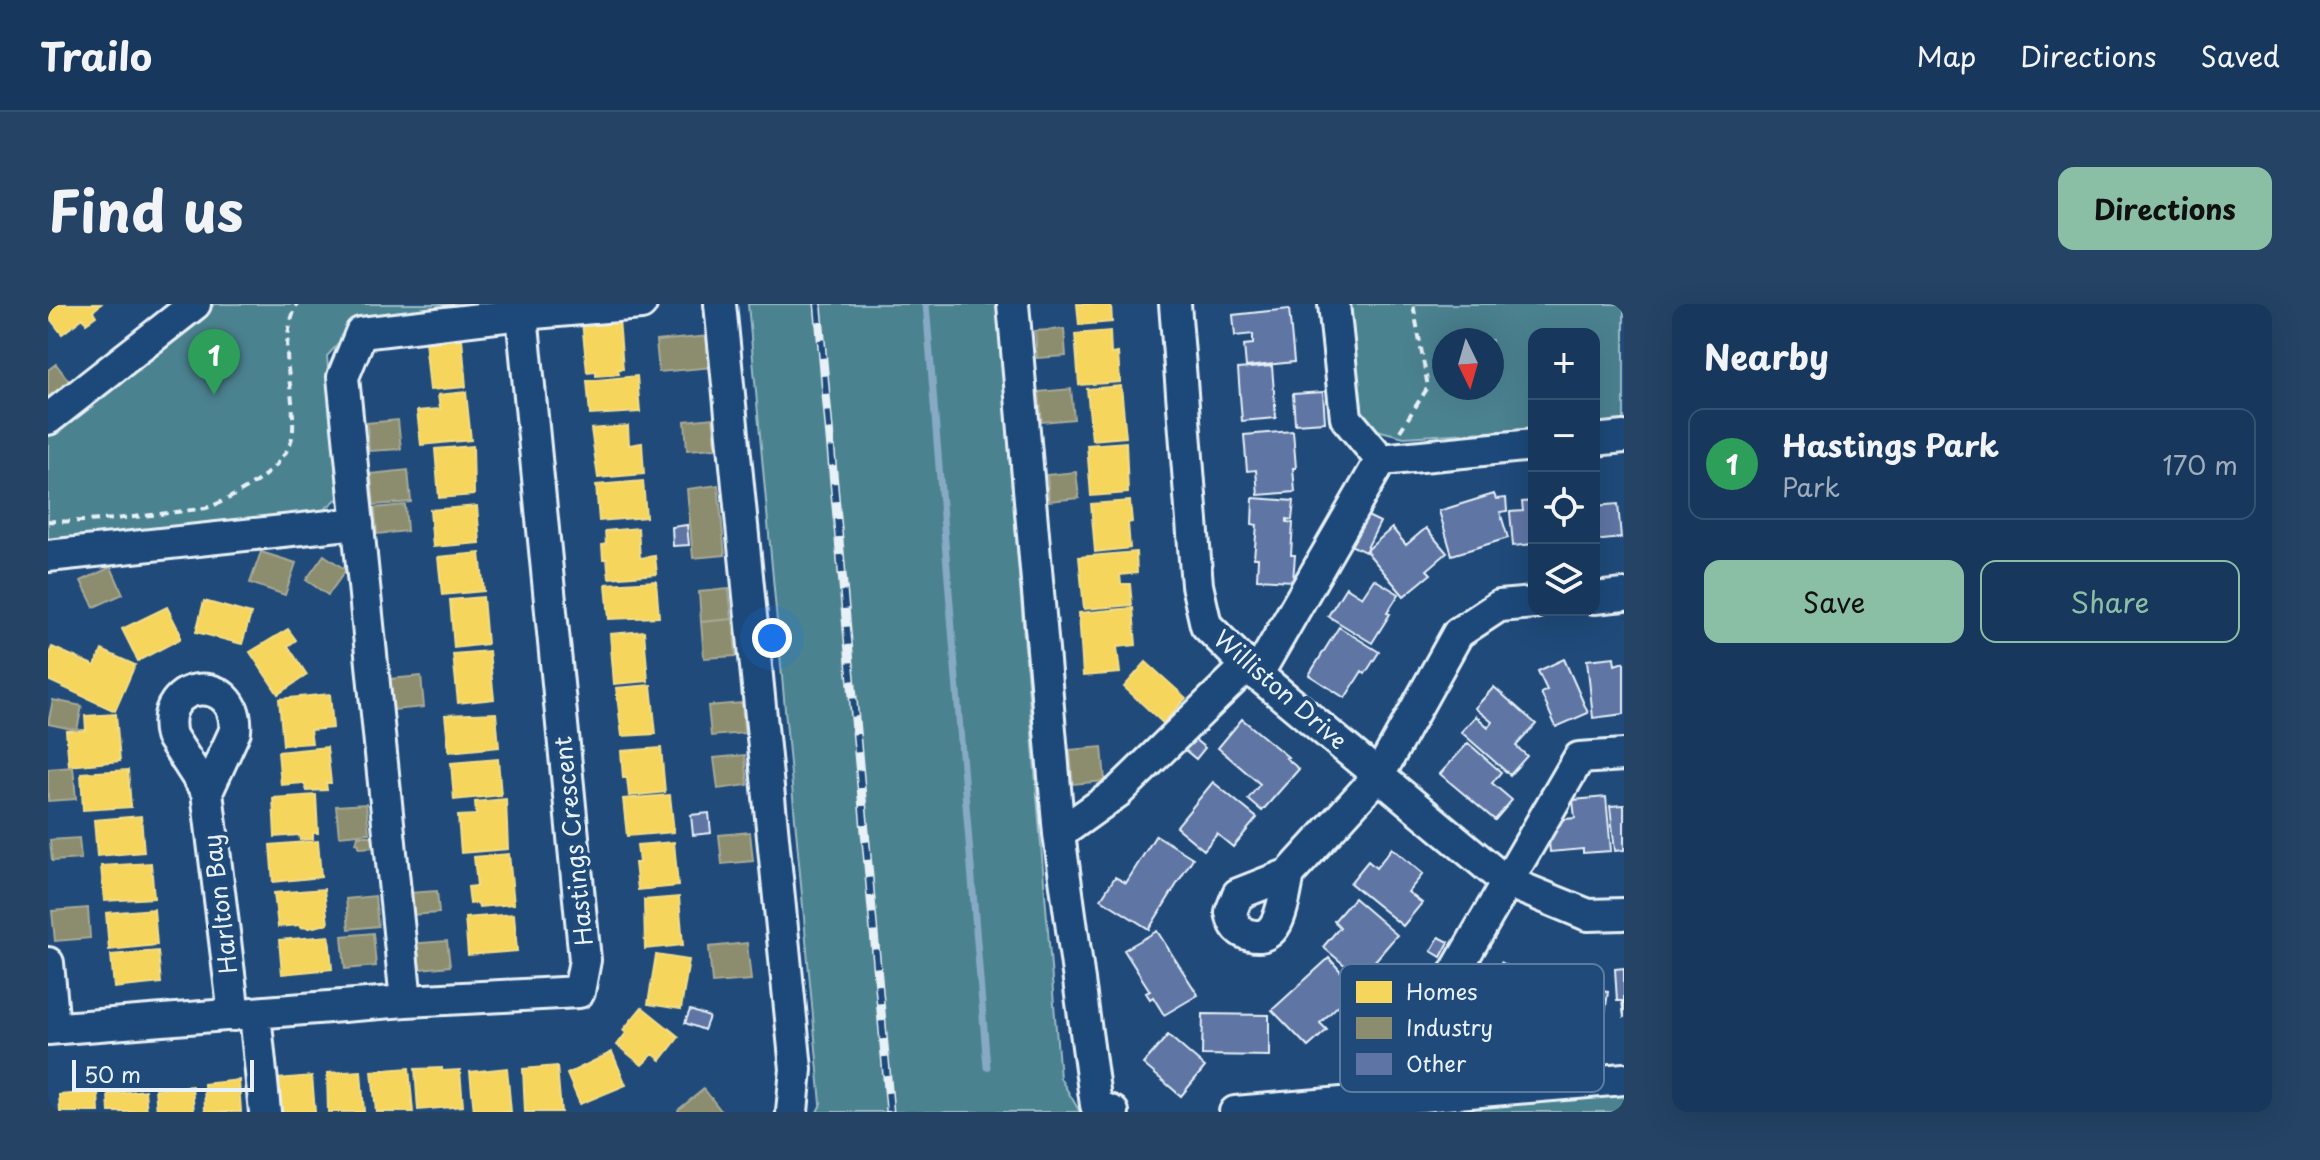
<!DOCTYPE html>
<meta charset="utf-8">
<style>
:root{--surface:#17385c;--page:#244365;--text:#f1f3f6;--muted:#9eacbb;--line:#365272;--accent:#8abfa5}
body{margin:0;font-family:"Playpen Sans",sans-serif;background:var(--page);color:var(--text)}
.controls{position:absolute;right:24px;top:24px;display:grid;overflow:hidden;border-radius:16px;box-shadow:0 8px 32px #0002}
.controls button{width:72px;height:72px;display:grid;place-items:center;padding:0;border:0;border-bottom:2px solid var(--line);background:var(--surface);color:var(--text);font:40px sans-serif}
.compass{position:absolute;left:1384px;top:24px;width:72px;height:72px;border-radius:50%;background:var(--surface);box-shadow:0 8px 32px #0002;rotate:175deg}
.scale{position:absolute;left:24px;bottom:20px;width:182px;box-sizing:border-box;padding-left:8px;border:4px solid #e8f1f8;border-top:0;font-size:22px;line-height:28px;white-space:nowrap;color:#e8f1f8;-webkit-text-stroke:6px #1f4a7a;paint-order:stroke}
.you{position:absolute;left:724px;top:334px;width:28px;height:28px;margin:-20px;border:6px solid #fff;border-radius:50%;background:#1a73e8;box-shadow:0 0 0 12px #1a73e833}
.badge{display:grid;place-items:center;width:52px;height:52px;border-radius:50%;background:var(--accent);color:#fff;font-size:26px;font-weight:700}
.pin{position:absolute;translate:-50% -66px;filter:drop-shadow(0 2px 4px #0008)}
.pin::after{content:'';position:absolute;top:42px;width:28px;height:24px;background:inherit;clip-path:polygon(0 0,100% 0,50% 100%)}
.list{margin:0;padding:0;list-style:none}
h2{display:flex;justify-content:space-between;align-items:center;height:104px;margin:0;padding:0 32px;font-size:34px}
h2 small{font-size:26px;font-weight:400;color:var(--muted)}
.list li{display:grid;grid-template-columns:52px 1fr auto;gap:24px;align-items:center;box-sizing:border-box;height:112px;margin:0 16px 16px;padding:0 16px;border:2px solid var(--line);border-radius:16px}
.list b{display:block;font-size:30px;white-space:nowrap}
.list p{margin:0;font-size:26px;white-space:nowrap;color:var(--muted)}
.list em{font-size:26px;font-style:normal;color:var(--muted)}
.actions{display:flex;gap:16px;padding:24px 32px}
.actions a{flex:1;padding:18px 0;border:2px solid var(--accent);border-radius:16px;text-align:center;font-size:28px;color:var(--accent)}
.actions .main{background:var(--accent);color:#111}
.icon{flex:none;width:44px;height:44px;fill:none;stroke:currentColor;stroke-width:2;stroke-linecap:round;stroke-linejoin:round}
.map{position:relative;flex:none;width:1576px;height:808px;overflow:hidden;border-radius:16px}
header{display:flex;align-items:center;gap:48px;box-sizing:border-box;height:112px;padding:0 40px;background:var(--surface);border-bottom:2px solid var(--line)}
header strong{font-size:38px}
nav{display:flex;gap:44px;margin-inline-start:auto;font-size:28px}
.intro{display:flex;align-items:center;justify-content:space-between;box-sizing:border-box;height:192px;padding:0 48px}
h1{margin:0;font-size:56px}
.button{padding:20px 36px;border-radius:16px;background:var(--accent);color:#111;font-size:28px;font-weight:700}
main{display:flex;gap:48px;padding:0 48px}
aside{flex:1;background:var(--surface);border-radius:16px;box-shadow:0 8px 32px #0002}
.map>svg:first-child{display:block}
.green{fill:#4c8290;stroke:#9abac4;stroke-width:2;fill-rule:evenodd}
.homes{fill:#f6d55c;stroke:#f2dd8b;stroke-width:2}
.industry{fill:#8c8c6e;stroke:#a8aa97;stroke-width:2}
.lines{fill:none;stroke-linecap:round;stroke-linejoin:round}
.stream{stroke:#86a9c4;stroke-width:7}
.building{fill:#5e74a4;stroke:#e8f1f8;stroke-width:2}
.minor-casing{stroke:#e8f1f8;stroke-width:36}
.path{stroke:#e8f1f8;stroke-width:4;stroke-dasharray:8 6;stroke-linecap:butt}
.minor{stroke:#1f4a7a;stroke-width:30}
.rail-casing{stroke:#e8f1f8;stroke-width:9}
.rail{stroke:#1f4a7a;stroke-width:6;stroke-dasharray:18;stroke-linecap:butt}
.labels{text-anchor:middle;stroke-width:8;stroke-linejoin:round;paint-order:stroke}
.street-label{font-size:24px;fill:#e8f1f8;stroke:#1f4a7a}
.key{fill:#1f4a7a;stroke:#5b7ca0;stroke-width:2}
.key-label{font-size:22px;fill:#e8f1f8}
</style>
<header>
<strong>Trailo</strong>
<nav><a>Map</a><a>Directions</a><a>Saved</a></nav>
</header>
<div class="intro"><h1>Find us</h1><a class="button">Directions</a></div>
<main>
<div class="map">
<svg width="1576" height="808" viewBox="0 0 1576 808">
<rect width="100%" height="100%" fill="#1f4a7a"/>
<filter id="ink" filterUnits="userSpaceOnUse"><feTurbulence type="fractalNoise" baseFrequency=".0125" numOctaves="2"/><feDisplacementMap in="SourceGraphic" scale="16" xChannelSelector="R" yChannelSelector="G"/><feConvolveMatrix kernelMatrix="1 2 1 2 8 2 1 2 1" color-interpolation-filters="sRGB"/></filter>
<g filter="url(#ink)">
<path class="green" d="M167,0H428L328,14L303,26L279,52L290,194L267,213L0,244V130Z
M700,0H949L1012,774L1032,808H769L773,800Z
M1297,0H1576V119L1546,121V30H1486V125L1356,133L1325,125L1308,106ZM1396,36H1444V84H1396Z
M1576,791V808H1376Z"/>
<path class="homes" d="M0,0H53L45,7L48,12L38,19L35,14L14,30L0,12Z
M1029,0H1063L1064,18L1031,21Z
M571,15L575,65H570L571,70L548,72V67L539,68L534,18Z
M1062,27L1063,50L1070,49L1072,78L1031,81L1027,30Z
M414,34L418,83L382,86L377,37Z
M589,72L592,108L542,111L539,77Z
M1073,82L1078,133L1044,136L1039,85Z
M418,88L423,136L373,141L369,107L392,105L390,91Z
M580,122L581,141L594,139L596,170L550,174L543,125Z
M1078,138L1080,189L1043,192L1039,141Z
M425,142L426,191L391,194L387,145Z
M595,177L598,213L551,217L548,181Z
M1082,197L1084,218L1080,219L1082,244L1047,248L1043,200Z
M429,202L432,239L385,243L382,206Z
M590,224L592,254L607,252L609,270L561,274L559,255H555L554,241L558,240L557,227Z
M1088,248L1089,269L1072,271L1073,280H1082L1084,301L1036,305L1031,253Z
M432,249L436,287L394,291L390,253Z
M608,277L611,313L561,315L558,280Z
M435,293L439,340L406,344L402,296Z
M156,297L203,310L194,340L148,328Z
M119,303L132,329V335L90,357L74,325Z
M1085,304L1088,341L1069,343L1072,369L1035,372L1031,309Z
M240,325L248,336L240,342L259,371L230,390L202,348Z
M596,327L600,377L566,380L562,330Z
M4,343L47,362L54,346L87,361L67,407L0,376V352Z
M441,347L446,395L410,399L405,350Z
M1098,358L1138,394L1115,419L1076,383Z
M603,381L608,430L574,432L568,384Z
M282,390L285,424L262,426L264,439L235,441L231,395Z
M448,409L451,443L401,448L397,411Z
M68,410L72,457L21,462L18,427L38,426L37,412Z
M279,443L283,479H278L279,486L259,487L256,479L233,481L230,448Z
M613,444L617,488L581,492L579,474H575L573,447Z
M450,455L453,491L406,496L403,459Z
M80,466L83,503L35,506L33,469Z
M268,491L270,529H265V535L252,536L251,531L227,533L225,494Z
M622,491L626,528L579,532L575,495Z
M458,495L460,545L413,549L410,512L428,511L427,498Z
M93,512L96,548L49,552L46,516Z
M270,537L273,573L225,578L222,541Z
M626,538L630,582L590,586L587,559H591L589,541Z
M461,550L466,600L431,603L430,599L422,600L420,583L429,582L426,553Z
M103,559L106,594L56,597L53,562Z
M276,585L280,620L261,624L252,623V621L230,623L226,589Z
M631,593L635,641L597,645L596,596Z
M106,605L109,641L61,646L58,609Z
M466,610L469,647L420,651L417,614Z
M281,632L284,665L234,670L231,636Z
M110,647L113,679L66,684L63,651Z
M608,651L641,656L633,705L600,700Z
M594,703L631,733L613,756L605,750L594,761L569,741L578,729L575,726Z
M564,748L578,781L532,800L519,770Z
M509,762L513,808H477L475,765Z
M361,764L365,808H328L324,767Z
M394,764V767L412,766L415,802L370,806L367,765Z
M459,764L463,808H426L422,768Z
M313,767L316,808H280L279,769Z
M264,772L267,808H233V802L221,803L218,776Z
M191,776L193,808H157L156,780Z
M144,782L146,808H109L107,785Z
M97,786L99,808H61L60,790Z
M50,788L51,808H12L11,791Z"/>
<path class="industry" d="M1016,25L1018,52L989,54L987,27Z
M662,32L665,63L611,68L608,37Z
M8,60L24,81L0,100V66Z
M1023,85L1026,115L994,118L991,88Z
M665,114L668,144L639,146L637,117Z
M350,116L353,145L321,147L319,119Z
M360,166L363,198L326,201L323,170Z
M1028,168L1031,194L1001,197L999,171Z
M670,181L677,251L645,254L639,185Z
M357,201L359,227L329,230L327,204Z
M213,248L248,259L237,291L202,279Z
M276,251L298,266L280,291L258,276Z
M63,263L75,290L46,303L33,277Z
M681,285L684,315L653,318L651,288Z
M685,315L688,352L656,354L653,318Z
M373,372L376,403L345,406L342,375Z
M5,396L34,402L29,426L0,420Z
M694,399L696,429L663,432L660,402Z
M1054,443L1057,477L1025,480L1022,446Z
M697,451L700,481L670,485L666,454Z
M25,463L28,495L0,497V465Z
M318,500L321,529L291,532L288,502Z
M702,528L705,557L674,560L671,531Z
M310,532H329V543L311,544V540L308,539Z
M31,534L33,555L4,557L2,536Z
M389,587L391,609L362,611L360,589Z
M327,592L330,622L301,625L298,595Z
M40,604L42,634L7,637L4,607Z
M325,629L328,662L297,665L294,632Z
M399,637L402,662L372,665L370,645L361,646V640Z
M699,639L703,676L664,679L661,643Z
M656,785L674,808H631L630,806Z"/>
<g class="lines">
<path class="stream" d="M878,0L939,763"/>
</g>
<path class="building" d="M1241,5L1246,58L1198,63L1196,41L1205,40V30L1187,32L1185,11Z
M1224,62L1228,114L1194,117L1190,65Z
M1275,88L1277,118L1247,120L1245,90Z
M1245,127L1248,164H1245L1247,188L1210,191L1208,166L1199,167L1196,131Z
M1446,190L1448,195L1458,194L1459,207L1452,208L1460,234L1404,251L1391,207Z
M1205,194L1246,197L1244,216L1239,215V218L1245,219L1243,251H1247L1245,277L1209,275L1210,254H1206L1209,221L1204,220Z
M1486,197V240L1465,242L1462,208L1475,207L1474,198Z
M1570,200L1573,234L1546,237V202Z
M1305,205L1332,218L1317,248L1290,235Z
M639,221L641,241L625,242L624,223Z
M1344,224L1358,241L1378,224L1399,249L1379,266L1383,270L1356,292L1318,247Z
M1326,275L1351,290L1339,309L1342,310L1324,339L1280,312L1298,283L1314,293Z
M1291,323L1331,348L1317,370L1314,367L1297,394L1261,371Z
M1566,353L1567,361L1576,358V410L1545,414L1539,356Z
M1516,355L1540,409L1508,423L1493,389L1499,386L1490,367Z
M1446,383L1488,420L1468,442L1479,452L1462,471L1413,428L1428,412L1440,423L1444,418L1427,404Z
M1194,415L1240,453L1238,454L1251,465L1214,507L1200,495L1212,480L1170,444Z
M1140,430L1157,444L1148,455L1131,441Z
M1420,439L1453,468L1444,479L1464,496L1447,516L1392,470Z
M1165,478L1209,514L1185,543L1169,530L1156,546L1128,523Z
M1558,493L1563,547L1535,549V545L1502,548L1499,517L1527,514L1525,496Z
M1576,501V546L1567,547L1562,502Z
M661,509L663,529L645,531L643,511Z
M1108,531L1145,554L1101,625L1053,595L1067,573L1078,579Z
M1344,544L1375,570L1360,588L1374,599L1355,622L1302,579L1320,557L1328,564Z
M1306,594L1349,631L1326,658L1337,668L1324,684L1275,643L1292,623L1286,617Z
M1109,627L1150,691L1116,711L1105,693L1102,695L1098,689L1102,687L1076,646Z
M1391,633L1401,638L1393,653L1383,647Z
M1281,654L1302,678L1293,686L1299,693L1272,719L1279,726L1260,743L1224,706Z
M1453,658L1488,678L1460,731L1404,699L1422,667L1442,678Z
M1576,664V714L1574,697H1569L1567,665Z
M1495,684L1524,688V684L1560,688L1553,738L1517,734L1519,720L1491,716Z
M642,706L661,713L656,726L637,719Z
M1155,710L1221,711V752L1154,751Z
M1120,731L1157,763L1133,792L1095,760Z"/>
<g class="lines">
<g class="minor-casing">
<path id="minor" d="M672,0L748,765L744,808
M965,0L1011,530L1048,801L1065,808
M1127,0L1149,281L1158,321L1199,362L1457,577L1540,611L1576,610
M1286,0L1298,114L1333,156L1486,141
M0,115L147,0
M1546,136L1576,133
M0,252L310,219
M1546,294L1576,291
M1209,371L1333,156
M159,488L187,427C192,368 109,374 123,432L159,488L186,711
M1011,530L1071,487L1199,362
M1241,570C1236,590 1234,640 1202,631C1190,628 1185,619 1183,608L1190,590L1241,570L1331,471L1410,329L1451,302L1486,299
M0,659L6,724
M358,697L295,73L313,29L474,10L593,0
M207,710L217,808
M0,725L358,697L531,688L537,656L473,0
M1333,796L1531,454L1576,451
M1187,808L1576,775"/>
</g>
<path class="path" d="M1352,127L1380,83L1365,0
M0,217C43,219 86,213 128,208C139,206 154,206 164,202C193,190 244,161 245,126C247,79 228,48 249,0"/>
<use href="#minor" class="minor"/>
<g class="rail-casing">
<path id="rail" d="M770,0L842,808"/>
</g>
<use href="#rail" class="rail"/>
</g>
</g>
<g class="labels">
<g class="street-label">
<text transform="translate(1232 386) rotate(41)" y="8">Williston Drive</text>
<text transform="translate(526 537) rotate(-96)" y="8">Hastings Crescent</text>
<text transform="translate(173 600) rotate(-97)" y="8">Harlton Bay</text>
</g>
</g>
<rect x="1292" y="660" width="264" height="128" rx="12" class="key"/>
<rect x="1308" y="677" width="36" height="22" fill="#f6d55c"/>
<rect x="1308" y="713" width="36" height="22" fill="#8c8c6e"/>
<rect x="1308" y="749" width="36" height="22" fill="#5e74a4"/>
<g class="key-label">
<text x="1358" y="696">Homes</text>
<text x="1358" y="732">Industry</text>
<text x="1358" y="768">Other</text>
</g>
</svg>
<div class="controls">
<button>+</button>
<button>−</button>
<button><svg class="icon" aria-label="locate" viewBox="0 0 24 24"><circle cx="12" cy="12" r="6"/><path d="M12 2v4M12 18v4M2 12h4M18 12h4"/></svg></button>
<button><svg class="icon" aria-label="layers" viewBox="0 0 24 24"><path d="M12 4l9 5-9 5-9-5zM3 14l9 5 9-5"/></svg></button>
</div>
<svg class="compass" viewBox="-18 -18 36 36"><path d="M0-13l5 13h-10z" fill="#e53935"/><path d="M0 13l5-13h-10z" fill="#9eacbb"/></svg>
<div class="scale">50 m</div>
<div class="you"></div>
<div class="pin badge" style="left:166px;top:91px;background:#2e9e5b">1</div>
</div>
<aside>
<h2>Nearby<small></small></h2>
<ul class="list">
<li><span class="badge" style="background:#2e9e5b">1</span><div><b>Hastings Park</b><p>Park</p></div><em>170 m</em></li>
</ul>
<div class="actions"><a class="main">Save</a><a>Share</a></div>
</aside>
</main>
